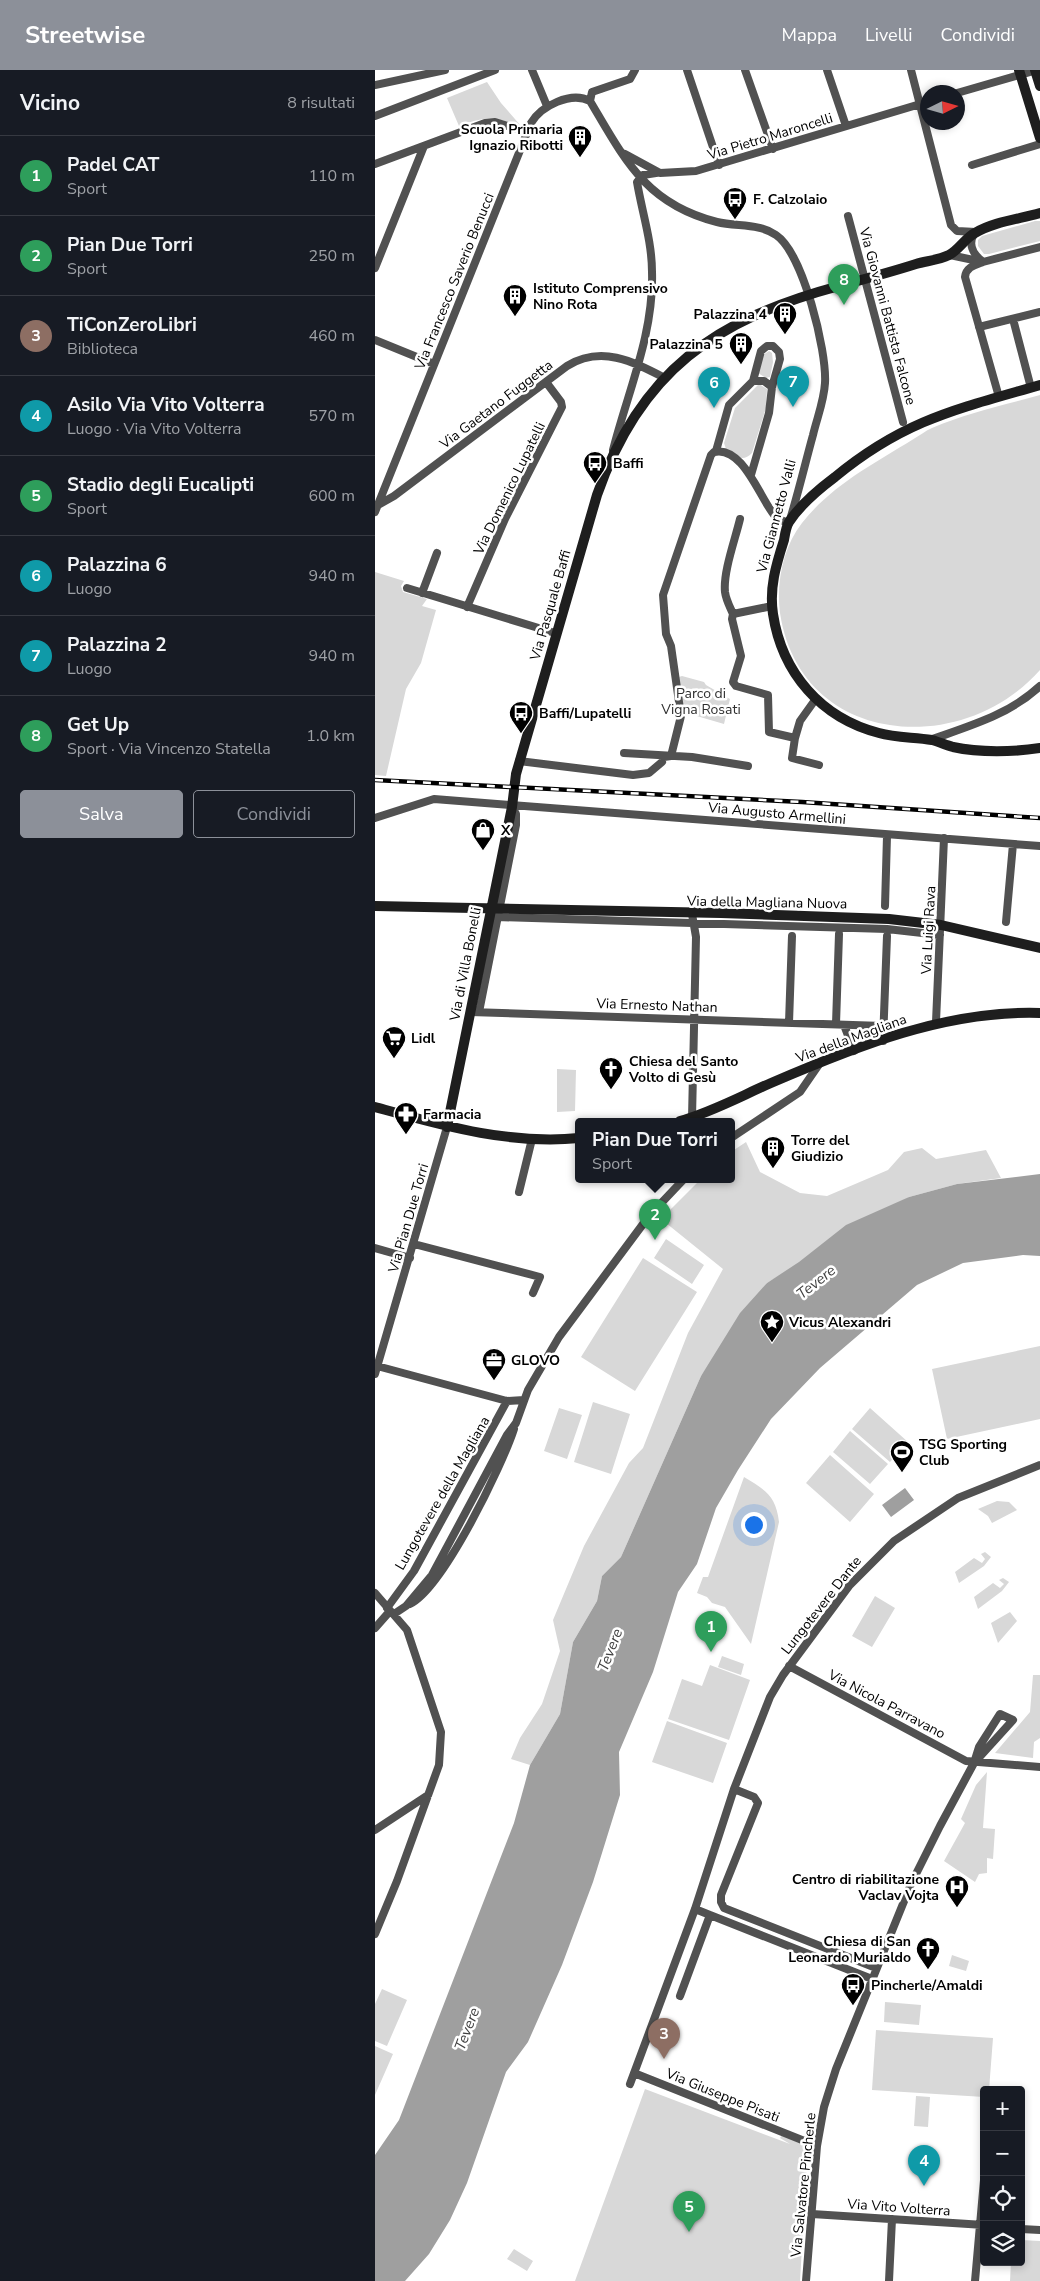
<!DOCTYPE html>
<html lang="it">
<meta charset="utf-8">
<style>
:root{--surface:#171b24;--page:#242831;--text:#f1f3f6;--muted:#9ea1a6;--line:#363941;--accent:#8c9099}
body{margin:0;font-family:"Nunito Sans",sans-serif;background:var(--page);color:var(--text)}
.controls{position:absolute;right:15px;bottom:15px;display:grid;overflow:hidden;border-radius:5px;box-shadow:0 2px 8px #0003}
.controls button{width:45px;height:45px;display:grid;place-items:center;padding:0;border:0;border-bottom:1px solid var(--line);background:var(--surface);color:var(--text);font:25px sans-serif}
.compass{position:absolute;left:545px;top:15px;width:45px;height:45px;border-radius:50%;background:var(--surface);box-shadow:0 2px 8px #0003;rotate:85deg}
.you{position:absolute;left:378px;top:1454px;width:18px;height:18px;margin:-12px;border:4px solid #fff;border-radius:50%;background:#1a73e8;box-shadow:0 0 0 8px #1a73e833}
.badge{display:grid;place-items:center;width:32px;height:32px;border-radius:50%;background:var(--accent);color:#fff;font-size:16px;font-weight:700}
.pin{position:absolute;translate:-50% -41px;filter:drop-shadow(0 1px 2px #0008)}
.pin::after{content:'';position:absolute;top:26px;width:18px;height:15px;background:inherit;clip-path:polygon(0 0,100% 0,50% 100%)}
.popup{position:absolute;left:200px;top:1048px;width:160px;height:65px;box-sizing:border-box;display:grid;place-content:center;border-radius:5px;background:var(--surface);filter:drop-shadow(0 1px 4px #0005);font-size:16px;white-space:nowrap;color:var(--muted)}
.popup b{font-size:19px;color:var(--text)}
.popup::after{content:'';position:absolute;left:50%;top:100%;margin-left:-10px;border:10px solid transparent;border-top-color:var(--surface)}
.list{margin:0;padding:0;list-style:none}
h2{display:flex;justify-content:space-between;align-items:center;height:65px;margin:0;padding:0 20px;font-size:21px}
h2 small{font-size:16px;font-weight:400;color:var(--muted)}
.list li{display:grid;grid-template-columns:32px 1fr auto;gap:15px;align-items:center;box-sizing:border-box;height:80px;padding:0 20px;border-top:1px solid var(--line)}
.list b{display:block;font-size:19px;white-space:nowrap}
.list p{margin:0;font-size:16px;white-space:nowrap;color:var(--muted)}
.list em{font-size:16px;font-style:normal;color:var(--muted)}
.actions{display:flex;gap:10px;padding:15px 20px}
.actions a{flex:1;padding:11px 0;border:1px solid var(--accent);border-radius:5px;text-align:center;font-size:18px;color:var(--accent)}
.actions .main{background:var(--accent);color:#fff}
.icon{flex:none;width:28px;height:28px;fill:none;stroke:currentColor;stroke-width:2;stroke-linecap:round;stroke-linejoin:round}
.map{position:relative;flex:none;width:665px;height:2211px;overflow:hidden}
header{display:flex;align-items:center;gap:30px;box-sizing:border-box;height:70px;padding:0 25px;background:var(--accent);color:#fff}
header strong{font-size:24px}
nav{display:flex;gap:28px;margin-inline-start:auto;font-size:18px}
main{display:flex}
aside{flex:1;background:var(--surface)}
.map>svg:first-child{display:block}
.green{fill:#d8d8d8}
.water{fill:#9f9f9f}
.lines{fill:none;stroke-linecap:round;stroke-linejoin:round}
.street{stroke:#515151;stroke-width:8}
.secondary{stroke:#1e1e1e;stroke-width:10}
.rail-casing{stroke:#000;stroke-width:4.5}
.rail{stroke:#fff;stroke-width:2.5;stroke-dasharray:8;stroke-linecap:butt}
.labels{text-anchor:middle;stroke-width:5;stroke-linejoin:round;paint-order:stroke}
.poi-label{font-size:14px;font-weight:bold;fill:#000;stroke:#fff;text-anchor:start}
.street-label{font-size:14px;fill:#000;stroke:#fff}
.park-label{font-size:14px;fill:#2f2f2f;stroke:#fff}
.water-label{font-size:15px;font-style:italic;fill:#404040;stroke:#fff}
</style>
<header>
<strong>Streetwise</strong>
<nav><a>Mappa</a><a>Livelli</a><a>Condividi</a></nav>
</header>
<main>
<aside>
<h2>Vicino<small>8 risultati</small></h2>
<ul class="list">
<li><span class="badge" style="background:#2e9e5b">1</span><div><b>Padel CAT</b><p>Sport</p></div><em>110 m</em></li>
<li><span class="badge" style="background:#2e9e5b">2</span><div><b>Pian Due Torri</b><p>Sport</p></div><em>250 m</em></li>
<li><span class="badge" style="background:#8d6e63">3</span><div><b>TiConZeroLibri</b><p>Biblioteca</p></div><em>460 m</em></li>
<li><span class="badge" style="background:#0f9aa8">4</span><div><b>Asilo Via Vito Volterra</b><p>Luogo · Via Vito Volterra</p></div><em>570 m</em></li>
<li><span class="badge" style="background:#2e9e5b">5</span><div><b>Stadio degli Eucalipti</b><p>Sport</p></div><em>600 m</em></li>
<li><span class="badge" style="background:#0f9aa8">6</span><div><b>Palazzina 6</b><p>Luogo</p></div><em>940 m</em></li>
<li><span class="badge" style="background:#0f9aa8">7</span><div><b>Palazzina 2</b><p>Luogo</p></div><em>940 m</em></li>
<li><span class="badge" style="background:#2e9e5b">8</span><div><b>Get Up</b><p>Sport · Via Vincenzo Statella</p></div><em>1.0 km</em></li>
</ul>
<div class="actions"><a class="main">Salva</a><a>Condividi</a></div>
</aside>
<div class="map">
<svg width="665" height="2211" viewBox="0 0 665 2211">
<rect width="100%" height="100%" fill="#fff"/>
<path class="green" d="M112,12L126,33L146,56C119,47 111,46 84,56L72,28Z
M660,151H665V171L614,184H609L603,176V170L607,166Z
M394,281L397,283L398,292L395,307L391,308L383,303L388,285Z
M384,314L392,319L391,338L377,383C369,392 361,387 352,382L349,373L360,338Z
M665,325V600C586,689 425,676 405,543C401,513 408,477 427,453C456,416 498,394 537,370C544,366 550,361 557,358C591,343 629,335 665,325Z
M0,502L29,511L26,516L28,522L52,529L47,536L61,540L46,593L31,619L11,706L0,705Z
M307,606L329,612L331,615L355,629L349,654L308,642L304,607Z
M182,999L201,1000L200,1041L182,1042Z
M371,1072L385,1102L425,1123L452,1126L513,1100L529,1082L547,1078L561,1089L611,1080L626,1108L582,1114L534,1127L392,1213L326,1306L246,1487L227,1506L222,1531L198,1572L185,1644L155,1695L136,1689L145,1668L167,1634L185,1581L178,1550L209,1476L254,1393L268,1378L313,1263L348,1199L286,1149L326,1109H356V1082Z
M291,1169L329,1195L317,1214L279,1188Z
M268,1188L322,1222L260,1321L206,1287Z
M665,1276V1349L572,1369L557,1299Z
M218,1332L255,1344L236,1404L199,1392Z
M184,1338L207,1345L192,1389L169,1381Z
M495,1338L533,1372L515,1392L477,1359Z
M475,1361L513,1394L495,1414L458,1382Z
M455,1385L499,1424L475,1452L431,1413Z
M369,1407C390,1420 401,1425 404,1452L376,1574L350,1537L337,1533L332,1527L322,1523L328,1507H333Z
M622,1431L634,1432L642,1440L617,1453L613,1446L603,1439Z
M610,1482L616,1487L609,1496L584,1513L580,1502L599,1488L607,1493L610,1489L606,1484Z
M628,1508L634,1512L627,1521L603,1539L599,1527L618,1513L625,1518L629,1514L624,1510Z
M500,1526L520,1538L497,1577L477,1566Z
M635,1542L642,1551L623,1573L616,1553Z
M347,1586L369,1594L366,1605L343,1597Z
M335,1595L375,1610L354,1670L293,1649L307,1609L327,1616Z
M658,1605H665V1668L659,1672L658,1688L620,1683L655,1642Z
M292,1651L352,1673L338,1713L277,1692Z
M612,1702L608,1758L620,1759L618,1789L612,1788V1803L604,1804L600,1812L569,1791L590,1753L586,1749L601,1715Z
M577,1885L594,1891L591,1901L574,1896Z
M7,1919L32,1930L12,1976L0,1971V1934Z
M510,1932L546,1935L544,1955L509,1952Z
M501,1960L618,1968L614,2020H609V2027L497,2020Z
M0,1976L18,1984L0,2025Z
M270,2019L415,2074L405,2068L407,2065L433,2077L425,2211H200Z
M541,2026L555,2027L553,2057L539,2056Z
M646,2170L665,2171V2211H635L636,2192H646Z
M139,2179L158,2191L152,2201L132,2189Z"/>
<path class="water" d="M665,1104V1186L648,1185L588,1193L542,1215L445,1298L396,1349L363,1400L341,1438L322,1494L303,1522L278,1602L244,1682L245,1725L218,1812L187,1895L153,1972L131,2002L92,2113L75,2150L54,2184L30,2211H0V2085L24,2050L139,1753L155,1695L185,1644L198,1572L222,1531L227,1506L246,1487L326,1306L365,1243L392,1213L424,1192L471,1155L534,1127L582,1114Z
M530,1418L539,1430L516,1447L507,1435Z"/>
<g class="lines">
<path class="street" d="M157,0L172,36
M312,0L344,95
M370,0L398,79
M452,0L471,56
M536,0L576,155L582,161L601,162
M0,15L70,0
M582,23L662,0
M215,31C250,90 271,134 342,152C362,157 384,153 401,165C428,183 452,281 450,313C449,331 442,348 438,365C430,394 423,424 414,453C409,451 403,450 400,446C385,429 368,375 339,382L336,385L288,525L291,564L296,576L306,646L296,686L289,687
M215,31L217,22L255,9L260,0
M0,46L120,0
M250,84L285,103L321,101L552,32
M0,94L110,53L120,52L152,62
M597,95L665,74
M473,146L528,352
M599,164C593,174 598,184 607,191
M575,185L608,192L665,177
M608,192C600,195 591,197 590,207L624,327
M0,198L49,76
M638,249L656,318
M604,257L665,242
M0,270L59,294
M378,311H389L397,317
M238,380C253,321 279,264 277,202C277,171 267,142 262,112L268,105L281,103
M341,381L354,335L378,311L386,281L392,276H398L404,282L405,289L397,317L394,343L376,405
M3,435L19,426L192,296C226,275 257,291 290,308
M0,442L156,53C166,36 196,21 215,31
M365,449C360,470 348,502 350,522C351,530 355,537 358,544L397,536
M32,518L180,563
M47,523L62,483
M92,537L130,449L187,337L186,332L171,312
M358,544L357,549L366,586L358,612L361,616L393,625L394,662L420,668L417,688L444,695
M420,668L425,651L440,630
M555,670C594,656 634,645 665,616
M249,683L317,687L373,696
M144,691L258,705L274,703L287,692
M0,748L59,729L665,776
M510,836L512,766
M115,837L122,847L512,859L565,865
M317,844L321,867L317,1048
M631,852L638,774
M95,942L508,956
M104,942L141,755V744L137,737
M561,952L569,768
M414,953L417,866
M461,954L464,864
M469,955L479,981
M508,971L512,866
M356,1068L425,1022L445,993
M144,1122L157,1069
M39,1174L165,1207L158,1223
M0,1178L35,1188
M2,1296L132,1331L149,1330
M0,1304L72,1057
M0,1523L32,1560L66,1662L64,1695L22,1811L0,1864
M35,1534C68,1518 127,1396 139,1359
M12,1538L39,1501L132,1331
M19,1544L31,1536L57,1505L132,1365L141,1353L153,1320L184,1267L274,1146L309,1109
M0,1558L15,1541
M414,1596L591,1691L665,1697
M359,1719L379,1727L383,1733L346,1825V1832L349,1838L501,1898
M0,1760L53,1725
M335,1845L497,1909
M305,1926L335,1845L320,1839
M259,2003L442,2076
M255,2014L320,1839L359,1719L395,1627L408,1605L474,1516L519,1471L583,1428L665,1395
M437,2144L609,2155
M646,2159L665,2160
M431,2211L442,2076L449,2037L461,1999L536,1814L565,1756L599,1693L638,1650L625,1644L604,1677L599,1693
M514,2211L517,2149
M600,2211L609,2110"/>
<path class="secondary" d="M644,0L665,68
M660,0L665,16
M665,315C582,339 529,350 460,407C444,419 425,435 414,452C411,457 410,464 409,470C401,495 394,518 398,544C407,603 446,648 504,663C521,668 539,667 557,670C564,672 571,675 578,677C605,683 639,682 665,678
M0,836L346,843L514,849L566,855L665,878
M0,1037C66,1055 134,1075 204,1068
M305,1051C337,1042 366,1026 396,1013C482,976 571,940 665,943
M72,1057L137,737L141,704L222,425C265,301 341,249 464,216C490,209 516,202 541,194C551,191 564,190 574,185C584,180 590,168 600,163C618,152 644,149 665,143"/>
<g class="rail-casing">
<path id="rail" d="M0,710L427,732L665,748"/>
</g>
<use href="#rail" class="rail"/>
</g>
<defs>
<g id="building-pin" transform="scale(1.25)"><path d="M0 17L-7.5 6A9.5 9.5 0 1 1 7.5 6Z" fill="#000" stroke="#fff"/><path d="M-4-6H4V6H1V3H-1V6H-4ZM-2.5-4.3h1.7v1.8h-1.7ZM.8-4.3h1.7v1.8H.8ZM-2.5-1h1.7V.8h-1.7ZM.8-1h1.7V.8H.8Z" fill="#fff"/></g>
<g id="bus-pin" transform="scale(1.25)"><path d="M0 17L-7.5 6A9.5 9.5 0 1 1 7.5 6Z" fill="#000" stroke="#fff"/><path d="M-5-6H5V4H4V6H2V4H-2V6H-4V4H-5ZM-3.5-4V0h7V-4ZM-3.5 1.2v1.5H-2V1.2ZM2 1.2v1.5H3.5V1.2Z" fill="#fff"/></g>
<g id="shop-pin" transform="scale(1.25)"><path d="M0 17L-7.5 6A9.5 9.5 0 1 1 7.5 6Z" fill="#000" stroke="#fff"/><path d="M-5-2.5h2.3a2.7 3.5 0 0 1 5.4 0H5L5.5 6h-11ZM-1.5-2.5h3a1.5 2.3 0 0 0-3 0Z" fill="#fff"/></g>
<g id="supermarket-pin" transform="scale(1.25)"><path d="M0 17L-7.5 6A9.5 9.5 0 1 1 7.5 6Z" fill="#000" stroke="#fff"/><path d="M-6-5.5h2.5l.6 2H6L4.5 2H-2.5L-4.4-4H-6ZM-1.5 3.2a1.3 1.3 0 1 0 .1 0ZM3 3.2a1.3 1.3 0 1 0 .1 0Z" fill="#fff"/></g>
<g id="church-pin" transform="scale(1.25)"><path d="M0 17L-7.5 6A9.5 9.5 0 1 1 7.5 6Z" fill="#000" stroke="#fff"/><path d="M-1.2-6h2.4v3.5h3.3v2.4h-3.3V6h-2.4V-.1h-3.3v-2.4h3.3Z" fill="#fff"/></g>
<g id="pharmacy-pin" transform="scale(1.25)"><path d="M0 17L-7.5 6A9.5 9.5 0 1 1 7.5 6Z" fill="#000" stroke="#fff"/><path d="M-2-6h4v4h4v4h-4v4h-4v-4h-4v-4h4Z" fill="#fff"/></g>
<g id="sight-pin" transform="scale(1.25)"><path d="M0 17L-7.5 6A9.5 9.5 0 1 1 7.5 6Z" fill="#000" stroke="#fff"/><path d="M0-6L1.8-2.2L6-1.7L2.9 1.2L3.7 5.4L0 3.3L-3.7 5.4L-2.9 1.2L-6-1.7L-1.8-2.2Z" fill="#fff"/></g>
<g id="office-pin" transform="scale(1.25)"><path d="M0 17L-7.5 6A9.5 9.5 0 1 1 7.5 6Z" fill="#000" stroke="#fff"/><path d="M-6-3h4V-5.5h4V-3h4V5H-6ZM-1-4.5V-3h2v-1.5ZM-6 0V1H6V0Z" fill="#fff"/></g>
<g id="stadium-pin" transform="scale(1.25)"><path d="M0 17L-7.5 6A9.5 9.5 0 1 1 7.5 6Z" fill="#000" stroke="#fff"/><path d="M0-5a6.5 5 0 1 0 0 10a6.5 5 0 1 0 0-10ZM-3.5-1.8h7v3.6h-7Z" fill="#fff"/></g>
<g id="hospital-pin" transform="scale(1.25)"><path d="M0 17L-7.5 6A9.5 9.5 0 1 1 7.5 6Z" fill="#000" stroke="#fff"/><path d="M-5-5h3v3.5h4V-5h3V5h-3V1.5h-4V5h-3Z" fill="#fff"/></g>
</defs>
<g fill-rule="evenodd">
<use href="#building-pin" x="205" y="67"/>
<use href="#bus-pin" x="360" y="129"/>
<use href="#building-pin" x="140" y="226"/>
<use href="#building-pin" x="410" y="244"/>
<use href="#building-pin" x="366" y="274"/>
<use href="#bus-pin" x="220" y="393"/>
<use href="#bus-pin" x="146" y="643"/>
<use href="#shop-pin" x="108" y="760"/>
<use href="#supermarket-pin" x="19" y="968"/>
<use href="#church-pin" x="236" y="999"/>
<use href="#pharmacy-pin" x="31" y="1044"/>
<use href="#building-pin" x="398" y="1078"/>
<use href="#sight-pin" x="397" y="1252"/>
<use href="#office-pin" x="119" y="1290"/>
<use href="#stadium-pin" x="527" y="1382"/>
<use href="#hospital-pin" x="582" y="1817"/>
<use href="#church-pin" x="553" y="1879"/>
<use href="#bus-pin" x="478" y="1915"/>
</g>
<g class="labels">
<g class="poi-label">
<text x="188" y="64" text-anchor="end">Scuola Primaria<tspan x="188" dy="16">Ignazio Ribotti</tspan></text>
<text x="378" y="134">F. Calzolaio</text>
<text x="158" y="223">Istituto Comprensivo<tspan x="158" dy="16">Nino Rota</tspan></text>
<text x="392" y="249" text-anchor="end">Palazzina 4</text>
<text x="348" y="279" text-anchor="end">Palazzina 5</text>
<text x="238" y="398">Baffi</text>
<text x="164" y="648">Baffi/Lupatelli</text>
<text x="126" y="765">X</text>
<text x="36" y="973">Lidl</text>
<text x="254" y="996">Chiesa del Santo<tspan x="254" dy="16">Volto di Gesù</tspan></text>
<text x="48" y="1049">Farmacia</text>
<text x="416" y="1075">Torre del<tspan x="416" dy="16">Giudizio</tspan></text>
<text x="414" y="1257">Vicus Alexandri</text>
<text x="136" y="1295">GLOVO</text>
<text x="544" y="1379">TSG Sporting<tspan x="544" dy="16">Club</tspan></text>
<text x="564" y="1814" text-anchor="end">Centro di riabilitazione<tspan x="564" dy="16">Vaclav Vojta</tspan></text>
<text x="536" y="1876" text-anchor="end">Chiesa di San<tspan x="536" dy="16">Leonardo Murialdo</tspan></text>
<text x="496" y="1920">Pincherle/Amaldi</text>
</g>
<g class="street-label">
<text transform="translate(395 66) rotate(-17)" y="5">Via Pietro Maroncelli</text>
<text transform="translate(79 211) rotate(-68)" y="5">Via Francesco Saverio Benucci</text>
<text transform="translate(513 246) rotate(75)" y="5">Via Giovanni Battista Falcone</text>
<text transform="translate(121 334) rotate(-37)" y="5">Via Gaetano Fuggetta</text>
<text transform="translate(134 418) rotate(-64)" y="5">Via Domenico Lupatelli</text>
<text transform="translate(401 446) rotate(-75)" y="5">Via Giannetto Valli</text>
<text transform="translate(175 535) rotate(-74)" y="5">Via Pasquale Baffi</text>
<text transform="translate(402 743) rotate(5)" y="5">Via Augusto Armellini</text>
<text transform="translate(392 832) rotate(1)" y="5">Via della Magliana Nuova</text>
<text transform="translate(553 860) rotate(-87)" y="5">Via Luigi Rava</text>
<text transform="translate(90 894) rotate(-79)" y="5">Via di Villa Bonelli</text>
<text transform="translate(282 935) rotate(2)" y="5">Via Ernesto Nathan</text>
<text transform="translate(476 968) rotate(-20)" y="5">Via della Magliana</text>
<text transform="translate(33 1148) rotate(-74)" y="5">Via Pian Due Torri</text>
<text transform="translate(67 1423) rotate(-60)" y="5">Lungotevere della Magliana</text>
<text transform="translate(446 1535) rotate(-52)" y="5">Lungotevere Dante</text>
<text transform="translate(512 1634) rotate(28)" y="5">Via Nicola Parravano</text>
<text transform="translate(348 2025) rotate(22)" y="5">Via Giuseppe Pisati</text>
<text transform="translate(428 2115) rotate(-84)" y="5">Via Salvatore Pincherle</text>
<text transform="translate(524 2137) rotate(4)" y="5">Via Vito Volterra</text>
</g>
<g class="park-label">
<text x="326" y="628">Parco di<tspan x="326" dy="16">Vigna Rosati</tspan></text>
</g>
<g class="water-label">
<text transform="translate(441 1212) rotate(-38)" y="5">Tevere</text>
<text transform="translate(235 1580) rotate(-69)" y="5">Tevere</text>
<text transform="translate(92 1959) rotate(-69)" y="5">Tevere</text>
</g>
</g>
</svg>
<div class="controls">
<button>+</button>
<button>−</button>
<button><svg class="icon" aria-label="locate" viewBox="0 0 24 24"><circle cx="12" cy="12" r="6"/><path d="M12 2v4M12 18v4M2 12h4M18 12h4"/></svg></button>
<button><svg class="icon" aria-label="layers" viewBox="0 0 24 24"><path d="M12 4l9 5-9 5-9-5zM3 14l9 5 9-5"/></svg></button>
</div>
<svg class="compass" viewBox="-18 -18 36 36"><path d="M0-13l5 13h-10z" fill="#e53935"/><path d="M0 13l5-13h-10z" fill="#9ea1a6"/></svg>
<div class="you"></div>
<div class="pin badge" style="left:336px;top:1582px;background:#2e9e5b">1</div>
<div class="pin badge" style="left:280px;top:1170px;background:#2e9e5b">2</div>
<div class="popup"><b>Pian Due Torri</b>Sport</div>
<div class="pin badge" style="left:289px;top:1989px;background:#8d6e63">3</div>
<div class="pin badge" style="left:549px;top:2116px;background:#0f9aa8">4</div>
<div class="pin badge" style="left:314px;top:2162px;background:#2e9e5b">5</div>
<div class="pin badge" style="left:339px;top:338px;background:#0f9aa8">6</div>
<div class="pin badge" style="left:418px;top:337px;background:#0f9aa8">7</div>
<div class="pin badge" style="left:469px;top:235px;background:#2e9e5b">8</div>
</div>
</main>
